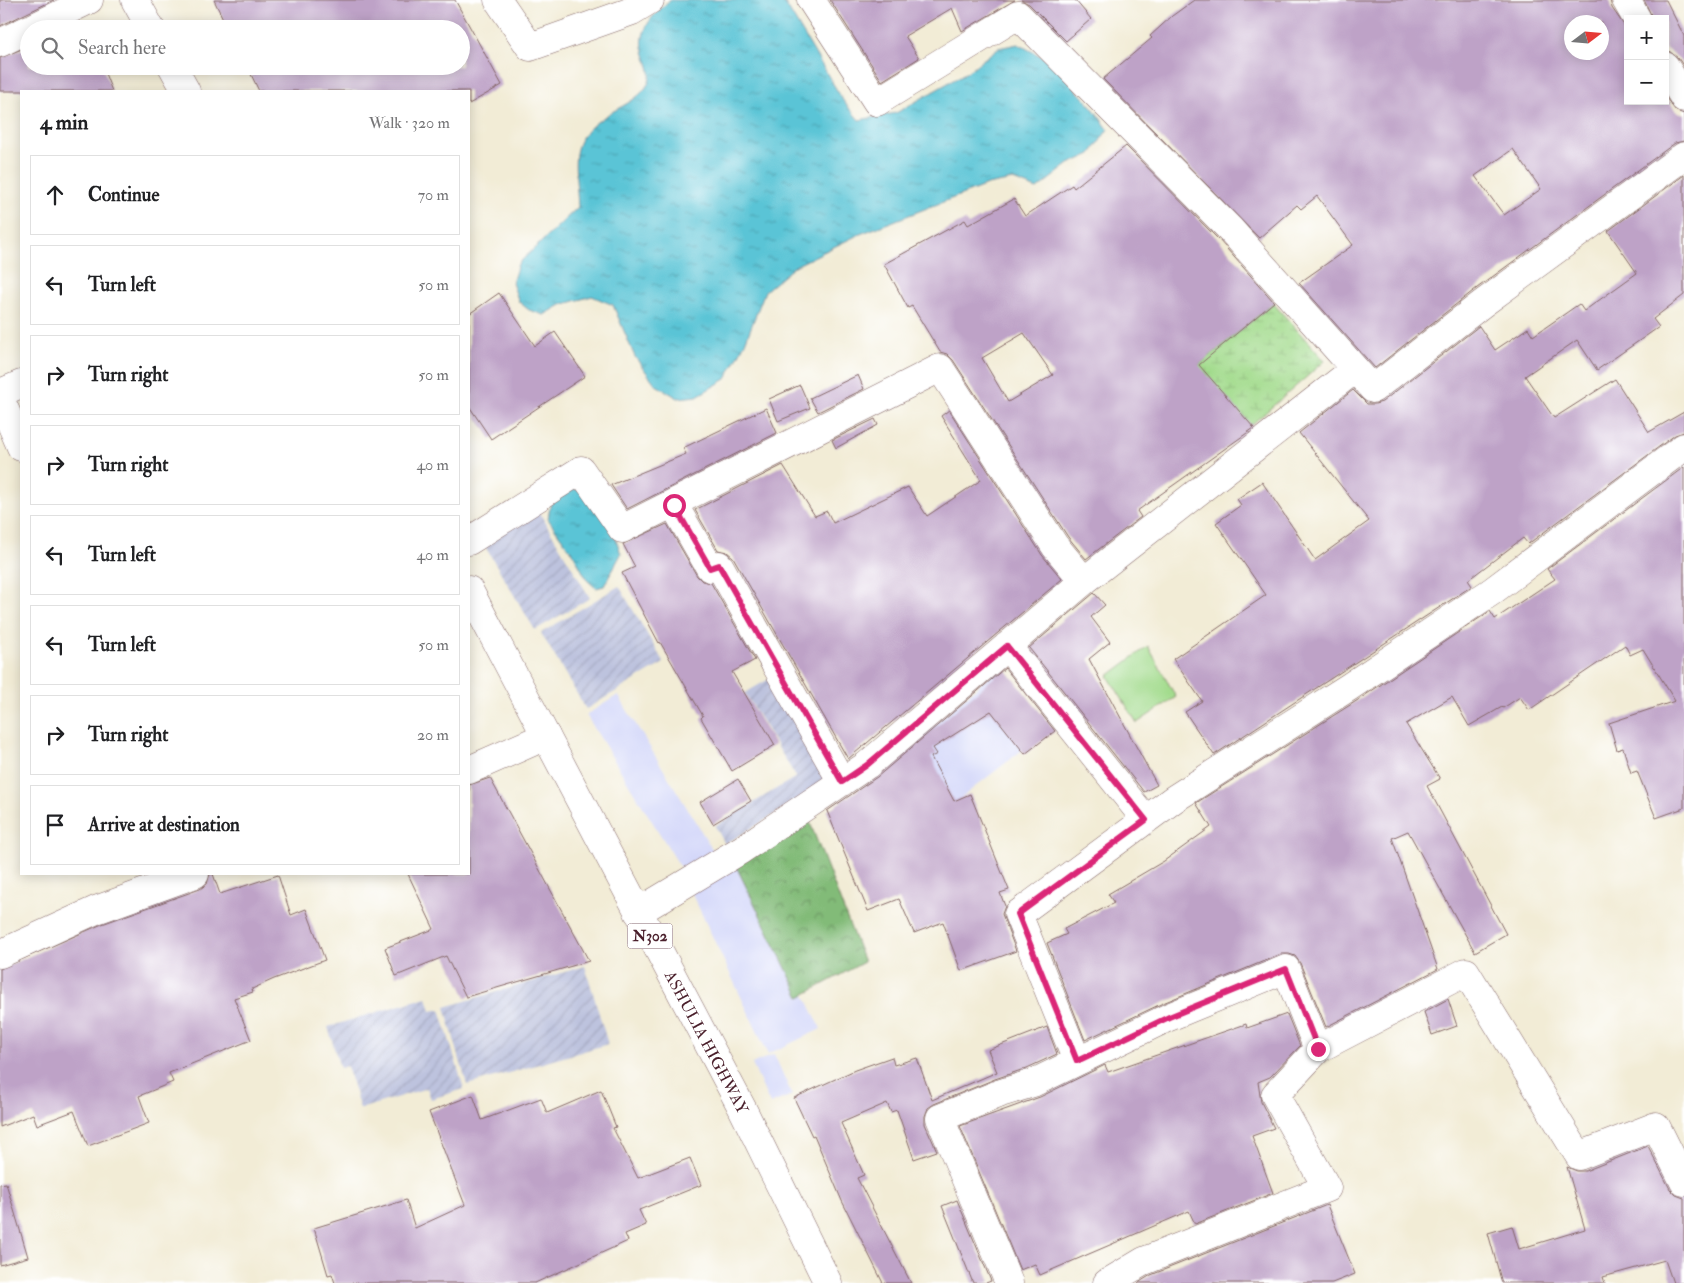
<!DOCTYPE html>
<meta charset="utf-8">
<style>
:root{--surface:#fff;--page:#f2f2f2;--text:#202124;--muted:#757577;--line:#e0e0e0}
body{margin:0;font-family:"IM FELL Double Pica",serif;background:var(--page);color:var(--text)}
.controls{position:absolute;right:15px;top:15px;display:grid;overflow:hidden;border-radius:0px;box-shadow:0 2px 12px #0003}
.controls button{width:45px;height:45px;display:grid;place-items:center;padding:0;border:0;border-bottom:1px solid var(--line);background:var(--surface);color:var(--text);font:25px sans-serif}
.compass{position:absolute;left:1564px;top:15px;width:45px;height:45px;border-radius:50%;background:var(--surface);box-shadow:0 2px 12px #0003;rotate:74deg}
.stop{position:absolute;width:15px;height:15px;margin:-11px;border:4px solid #db2777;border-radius:50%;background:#fff}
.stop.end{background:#db2777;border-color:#fff;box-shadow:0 1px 5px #0008}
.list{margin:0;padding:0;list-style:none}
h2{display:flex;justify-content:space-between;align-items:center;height:65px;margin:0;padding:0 20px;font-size:21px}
h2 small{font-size:16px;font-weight:400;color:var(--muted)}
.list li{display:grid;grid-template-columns:32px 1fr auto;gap:15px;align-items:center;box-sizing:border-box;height:80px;margin:0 10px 10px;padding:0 10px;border:1px solid var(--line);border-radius:0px}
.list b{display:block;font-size:19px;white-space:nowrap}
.list em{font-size:16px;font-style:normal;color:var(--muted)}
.icon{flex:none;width:28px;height:28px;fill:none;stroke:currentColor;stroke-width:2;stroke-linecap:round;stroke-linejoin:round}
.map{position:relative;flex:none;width:1684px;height:1283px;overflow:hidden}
.search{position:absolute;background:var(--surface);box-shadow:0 2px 12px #0003;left:20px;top:20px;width:450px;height:55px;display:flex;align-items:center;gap:12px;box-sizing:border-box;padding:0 18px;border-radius:28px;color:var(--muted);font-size:19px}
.panel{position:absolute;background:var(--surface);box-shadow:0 2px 12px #0003;left:20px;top:90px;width:450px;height:785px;border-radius:0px}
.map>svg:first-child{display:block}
.built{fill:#d4d8f9}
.industrial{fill:url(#industrial-furrows)}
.green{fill:#a3db8d;stroke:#767d5c}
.forest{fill:url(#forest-crowns);stroke:#666d52}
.wetland{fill:url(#wetland-marsh);stroke:#767d5c}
.water{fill:url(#water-ripples);stroke:#527280}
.building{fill:#bea2c7;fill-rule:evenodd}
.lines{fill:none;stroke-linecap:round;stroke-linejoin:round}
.minor-casing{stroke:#856767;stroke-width:29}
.highway-casing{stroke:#856767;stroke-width:29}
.minor{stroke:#fff;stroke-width:28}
.highway{stroke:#fff;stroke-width:28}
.route{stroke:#db2777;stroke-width:6}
.labels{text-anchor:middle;stroke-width:5;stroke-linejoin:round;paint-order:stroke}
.shield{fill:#fff;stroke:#80626b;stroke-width:1}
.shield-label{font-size:15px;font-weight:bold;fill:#4a1f2b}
.street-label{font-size:16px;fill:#4a1f2b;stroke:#fff}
</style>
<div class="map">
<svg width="1684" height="1283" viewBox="0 0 1684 1283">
<defs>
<pattern id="industrial-furrows" width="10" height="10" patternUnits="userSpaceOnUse" patternTransform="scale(1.25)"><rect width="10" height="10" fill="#bdc3de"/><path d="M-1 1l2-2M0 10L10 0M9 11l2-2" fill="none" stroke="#a4a7bf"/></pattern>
<pattern id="forest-crowns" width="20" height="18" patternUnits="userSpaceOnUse" patternTransform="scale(1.25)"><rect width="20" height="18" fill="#82bb78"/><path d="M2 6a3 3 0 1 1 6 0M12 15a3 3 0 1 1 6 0" fill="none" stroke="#6c9763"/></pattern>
<pattern id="wetland-marsh" width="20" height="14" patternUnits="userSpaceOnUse" patternTransform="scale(1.25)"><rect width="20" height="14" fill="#a3db8d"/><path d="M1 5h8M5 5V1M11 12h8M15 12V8" fill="none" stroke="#8ebc7a"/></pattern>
<pattern id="water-ripples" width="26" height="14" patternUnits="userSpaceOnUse" patternTransform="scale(1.25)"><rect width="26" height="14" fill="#5ac4d6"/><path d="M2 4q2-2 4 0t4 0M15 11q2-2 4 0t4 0" fill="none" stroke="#4c9fae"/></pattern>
</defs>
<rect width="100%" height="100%" fill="#fff"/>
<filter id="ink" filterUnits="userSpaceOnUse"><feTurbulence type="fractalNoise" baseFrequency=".02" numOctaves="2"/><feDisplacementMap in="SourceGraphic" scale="10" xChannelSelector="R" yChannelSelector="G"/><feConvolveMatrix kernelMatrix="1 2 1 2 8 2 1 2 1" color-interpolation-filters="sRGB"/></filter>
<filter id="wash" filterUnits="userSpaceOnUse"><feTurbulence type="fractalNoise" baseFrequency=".0096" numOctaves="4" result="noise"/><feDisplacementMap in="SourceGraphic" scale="20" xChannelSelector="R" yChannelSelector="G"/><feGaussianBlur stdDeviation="1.12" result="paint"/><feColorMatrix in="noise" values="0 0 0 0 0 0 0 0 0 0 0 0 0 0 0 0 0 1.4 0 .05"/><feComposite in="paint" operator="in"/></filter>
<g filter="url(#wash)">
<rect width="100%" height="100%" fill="#f2ecd6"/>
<path class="built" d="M1001,666L1050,728L938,816L904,751Z
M618,695L717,857L686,876L586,715Z
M742,863L821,1029L768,1054L689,887Z
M774,1054L792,1095L770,1104L752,1064Z"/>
<path class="industrial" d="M535,505L590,598L535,630L480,538Z
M619,586L664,663L586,709L541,633Z
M769,679L830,781L725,844L715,826L796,777L745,693Z
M585,966L608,1044L467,1085L445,1007Z
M427,997L431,1011L440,1009L464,1089L431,1099L427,1088L360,1109L347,1066L340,1068L328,1027Z"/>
<path class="green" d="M1148,646L1176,697L1137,723L1108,676Z"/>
<path class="forest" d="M809,820L864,962L800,997L735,864Z"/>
<path class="wetland" d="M1273,303L1325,361L1221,451L1174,386Z"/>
<path class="water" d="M671,0H783L844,102L859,120L896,113L967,72L998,48L1018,44L1050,61L1092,107L1108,129L1091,154L1069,164L1037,189L1013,180L987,185L860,234L795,266L765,291L745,343L726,379L697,396L678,398L656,385L635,357L613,305L592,296L561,305L544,315L529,310L519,302L512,283L518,264L578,207C575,153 565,138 619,108C630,102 641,96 648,84C654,72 647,63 644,51C637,30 656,11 671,0Z
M574,489L587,490L616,539L621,554L604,586L596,588L587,580L574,555L548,519L551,501Z"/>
<g id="blocks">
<path class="building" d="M0,0H54L0,26Z
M214,0H455L502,85L469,104V91H259L247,66H461V29H228Z
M830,0H1015L962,31L952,8L905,36L919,58L882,81Z
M1021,0H1075L1091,19L1066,41L1029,4Z
M1194,0H1610L1612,8L1628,31V101H1665L1666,98L1676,111L1684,114V141L1675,143L1473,291L1375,368L1299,283L1353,245L1317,196L1301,209L1297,205L1259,238L1103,79L1152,38L1150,36L1172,16ZM1572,22H1602V52H1572ZM1513,149L1541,189L1504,215L1475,176Z
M1644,0H1666L1684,36V67L1678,58L1665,48V19H1653Z
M29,46V66H102L112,91H0V58Z
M1126,146L1219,240L1274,302L1199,365L1254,428L1137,511L1141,517L1086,559L1068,537L953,360L947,354L940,352L912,306L908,308L884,264L965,220L968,225L1014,199L1025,216L1072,185L1074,188ZM1024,333L1053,375L1008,402L982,358Z
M1684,175V295L1653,319L1659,327L1597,370L1577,340L1525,376L1554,418L1615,379L1649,432L1684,412V432L1675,435L1528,544L1523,538L1468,580L1472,586L1214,755L1185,712L1202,701L1173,659L1266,595L1216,523L1241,505L1237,499L1262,482L1315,560L1369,521L1299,433L1353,390L1367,404H1375L1382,402L1479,326L1495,350L1528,328L1533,336L1579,304L1584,311L1637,273L1608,231Z
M499,293L535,346L555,332L585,376L491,439L469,406V314Z
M858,375L864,389L818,412L810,398Z
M800,385L810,408L778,421L769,399Z
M766,408L777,433L627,509L611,485L686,454L683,448Z
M949,410L1042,555L1062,579L848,759L733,557L727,552L718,550L695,510L783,465L815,516L827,511L833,523L908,487L927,516L981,480L941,416Z
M875,419L878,425L836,448L832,440Z
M1684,467V808L1656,818L1637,771L1631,773L1623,748L1617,750L1609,723L1675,701L1643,649L1630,655L1625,645L1529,710L1520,697L1503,708L1502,707L1469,726L1452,697L1406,724L1440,779L1427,786L1506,934L1475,952L1408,831L1392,838L1438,969L1326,1027L1300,963L1295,956L1289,954H1281L1163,1003L1085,1040L1047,943L1067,934L1064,929L1114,903L1108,894L1164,861L1211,827L1196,803L1358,700L1490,611L1495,619L1555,579L1547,569Z
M667,524L697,576L702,581L711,583L755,660L732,672L775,745L732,771L701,718L703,716L660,642L659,643L622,573L635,567L623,544Z
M1094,593L1105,605L1091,617L1110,642L1089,659L1157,785L1144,792L1029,648Z
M1005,668L1055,731L1025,754L991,711L933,748L937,754L931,757L954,801L970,794L1009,890L1000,893L1005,906L1002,914L1016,951L961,971L943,922L914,933L899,899L868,911L827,811L877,777Z
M490,778L589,961L466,997L446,956L396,976L385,948L434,929L408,874H469V785Z
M738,779L751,801L713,824L700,802Z
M210,874H213L220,894L278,875L291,915L306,909L325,960L274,979L252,989L253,992L234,998L251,1040L169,1073L173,1082L139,1096L149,1123L88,1146L74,1111L37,1125L33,1114L0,1127V969L102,924L200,889L207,884Z
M1448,999L1457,1026L1432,1035L1424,1012Z
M1287,1014L1300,1046L1270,1077L1258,1082L1261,1102L1274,1128L1252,1136L1273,1193L1195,1224L1189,1211L1040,1275L1035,1264L1020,1270L960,1126L1040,1097L1105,1065L1108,1072L1246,1024L1247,1028Z
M1047,1027L1057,1054L1027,1068L995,1079L934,1104L928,1108L925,1116V1124L937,1151L914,1159L897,1110L891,1112L887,1103L841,1123L864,1175L857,1178L911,1283H883L842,1201L814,1135L812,1136L794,1098L855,1070L892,1057L894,1065L917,1058L932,1100L997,1072L988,1050Z
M601,1090L616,1127L613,1128L638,1178L690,1158L701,1185L639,1210L646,1225L625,1234L628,1241L535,1283H335L332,1274L328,1275L314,1228L406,1200L415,1228L465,1205L429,1112L473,1095L482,1120L541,1098L547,1113Z
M1648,1146L1670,1189L1676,1195L1684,1198V1283H1673L1665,1260L1603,1277L1605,1283H1502L1488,1233L1512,1226L1519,1249L1585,1229L1567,1167L1577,1171H1585Z
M6,1183L28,1257L0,1265V1184Z
M957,1200L991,1281L986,1283H973L942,1206Z
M1327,1205L1355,1274L1332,1283H1138L1151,1275Z"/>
</g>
</g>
<g filter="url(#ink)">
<use href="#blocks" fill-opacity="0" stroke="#856767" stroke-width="1"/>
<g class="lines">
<g class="minor-casing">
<path id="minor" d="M498,0L530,47L632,11L650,0
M1626,0L1637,19
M30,29L89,0
M0,43L29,29
M1665,66L1684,98
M1355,369L1373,389L1482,304L1684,156
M0,393L21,384
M0,398L21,447
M674,505L710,568L719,565L842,782
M469,541L581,470L622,529L940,368L1055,546L1084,581
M1007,646L1146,820
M469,770L546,736
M638,912L741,850L867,765L1084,581L1355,369L1230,229L1018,15L877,102L811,0
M0,954L96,910L195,874
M1077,1061L1018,914L1174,799L1349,687L1491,592L1684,447
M1009,1283L940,1118L1001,1093L1033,1083L1169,1017L1286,969L1318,1049L1466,972L1579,1156L1656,1126L1684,1182
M1107,1283L1144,1261L1327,1188L1275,1095L1318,1049"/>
</g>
<g class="highway-casing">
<path id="highway" d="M135,0L151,29
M172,66L186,91
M469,590L742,1108L828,1283"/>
</g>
<use href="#minor" class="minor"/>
<use href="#highway" class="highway"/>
</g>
</g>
<g class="lines" filter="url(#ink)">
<path class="route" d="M674,505L710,568L719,565L842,782L867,765L1007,646L1146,820L1018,914L1077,1061L1169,1017L1286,969L1318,1049"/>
</g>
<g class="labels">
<rect class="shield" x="627.5" y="923.5" width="45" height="25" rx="4"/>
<g class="shield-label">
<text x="650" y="941">N302</text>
</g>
<g class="street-label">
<text transform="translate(707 1042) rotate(62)" y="6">ASHULIA HIGHWAY</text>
</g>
</g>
</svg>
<div class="controls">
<button>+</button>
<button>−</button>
</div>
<svg class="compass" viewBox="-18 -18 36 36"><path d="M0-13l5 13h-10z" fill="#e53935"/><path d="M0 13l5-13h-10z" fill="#757577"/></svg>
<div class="stop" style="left:674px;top:505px"></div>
<div class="stop end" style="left:1318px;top:1049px"></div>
<div class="search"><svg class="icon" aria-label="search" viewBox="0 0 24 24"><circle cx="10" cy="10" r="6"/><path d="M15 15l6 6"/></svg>Search here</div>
<section class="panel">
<h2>4 min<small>Walk · 320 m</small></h2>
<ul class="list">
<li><svg class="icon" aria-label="ahead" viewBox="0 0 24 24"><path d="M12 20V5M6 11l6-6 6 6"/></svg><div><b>Continue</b></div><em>70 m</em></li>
<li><svg class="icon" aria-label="left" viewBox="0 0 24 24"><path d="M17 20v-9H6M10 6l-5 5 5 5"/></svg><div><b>Turn left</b></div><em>50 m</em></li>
<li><svg class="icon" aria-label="right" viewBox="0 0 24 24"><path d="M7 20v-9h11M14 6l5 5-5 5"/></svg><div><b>Turn right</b></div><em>50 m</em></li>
<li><svg class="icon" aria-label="right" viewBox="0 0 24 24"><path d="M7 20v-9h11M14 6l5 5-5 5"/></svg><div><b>Turn right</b></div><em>40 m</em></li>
<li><svg class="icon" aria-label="left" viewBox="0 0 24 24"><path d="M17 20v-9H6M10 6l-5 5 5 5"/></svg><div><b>Turn left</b></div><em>40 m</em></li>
<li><svg class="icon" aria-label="left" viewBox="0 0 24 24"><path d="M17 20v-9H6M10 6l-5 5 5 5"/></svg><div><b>Turn left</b></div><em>50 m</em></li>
<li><svg class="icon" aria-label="right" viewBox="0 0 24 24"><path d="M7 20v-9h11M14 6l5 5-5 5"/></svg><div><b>Turn right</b></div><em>20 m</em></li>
<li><svg class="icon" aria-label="arrive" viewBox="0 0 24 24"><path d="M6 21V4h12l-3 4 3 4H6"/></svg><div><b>Arrive at destination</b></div></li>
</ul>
</section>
</div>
